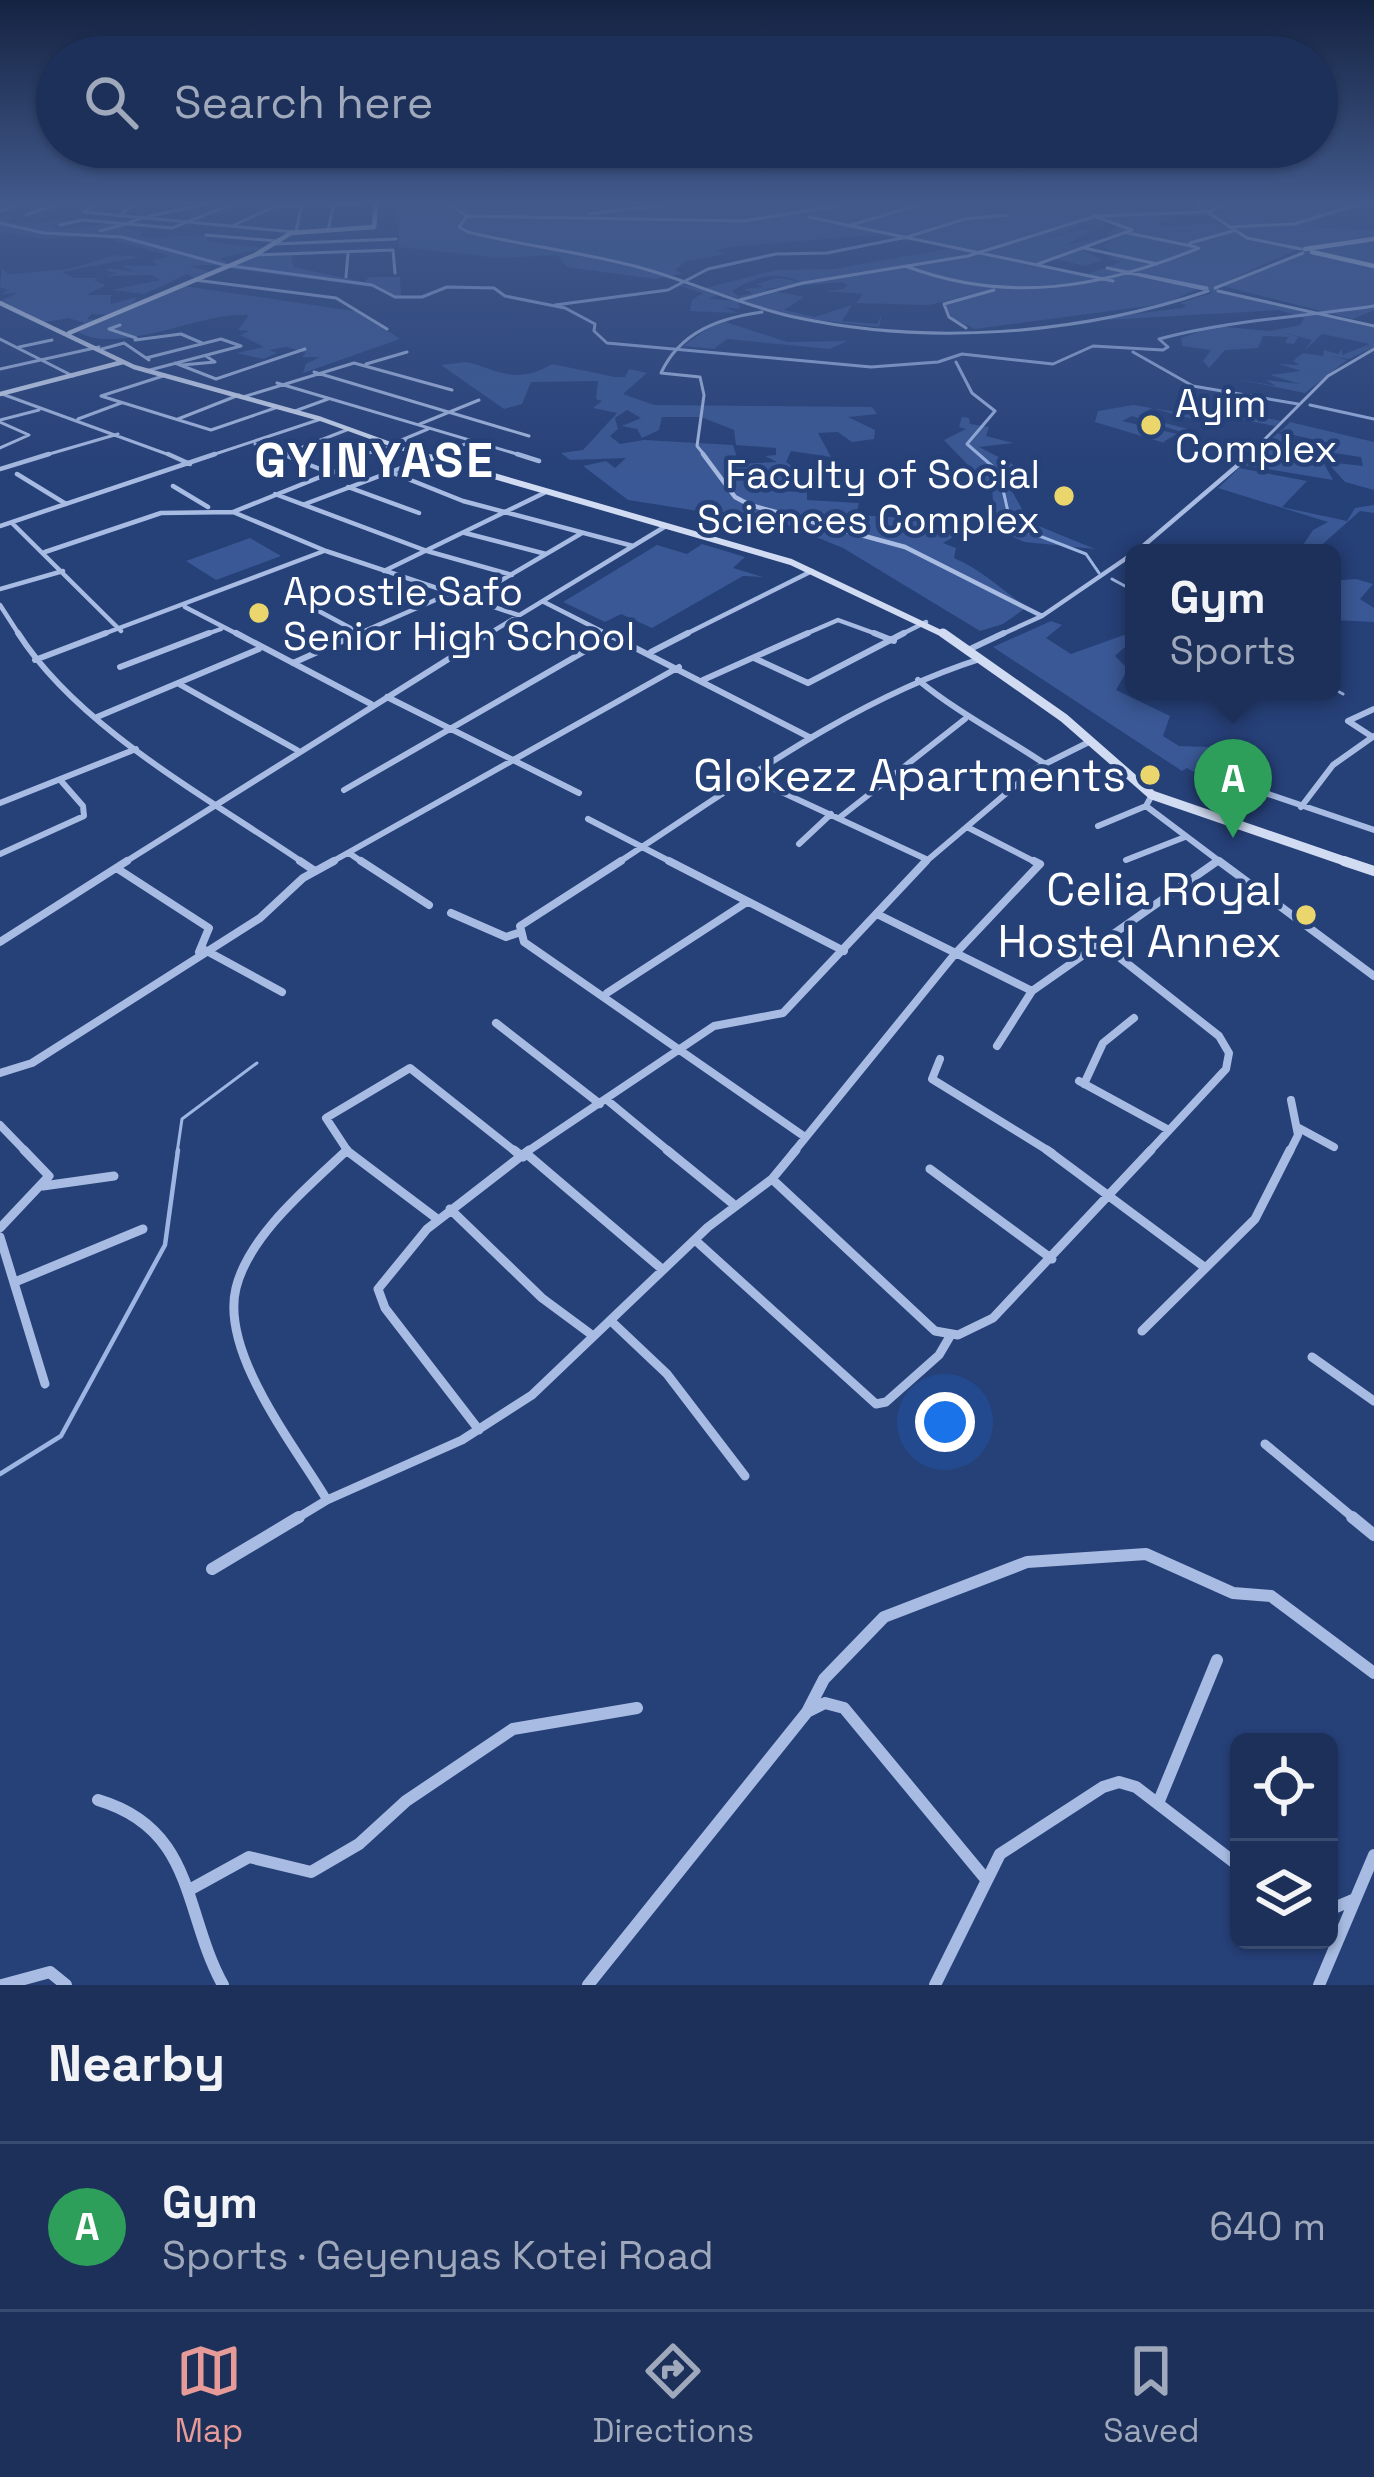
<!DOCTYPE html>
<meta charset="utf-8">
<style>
:root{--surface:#1c305a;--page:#293c63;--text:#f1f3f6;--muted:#a0a9bb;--line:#3a4b70;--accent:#e69b98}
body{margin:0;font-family:"Space Grotesk",sans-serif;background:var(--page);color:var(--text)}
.controls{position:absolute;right:36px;bottom:36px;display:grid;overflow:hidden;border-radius:18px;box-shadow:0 3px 9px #0004}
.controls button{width:108px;height:108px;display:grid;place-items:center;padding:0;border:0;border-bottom:3px solid var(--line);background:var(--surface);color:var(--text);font:60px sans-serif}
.you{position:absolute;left:945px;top:1422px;width:42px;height:42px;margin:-30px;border:9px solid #fff;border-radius:50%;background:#1a73e8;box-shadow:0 0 0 18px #1a73e833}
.badge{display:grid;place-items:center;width:78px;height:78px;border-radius:50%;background:var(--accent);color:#fff;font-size:39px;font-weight:700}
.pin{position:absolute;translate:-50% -99px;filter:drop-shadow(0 3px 6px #0008)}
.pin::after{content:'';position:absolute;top:63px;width:42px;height:36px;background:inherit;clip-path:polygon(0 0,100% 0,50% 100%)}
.popup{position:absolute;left:1125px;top:544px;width:216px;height:156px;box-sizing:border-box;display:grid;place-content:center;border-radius:18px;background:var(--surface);filter:drop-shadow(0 3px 9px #0005);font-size:39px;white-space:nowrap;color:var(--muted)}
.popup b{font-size:45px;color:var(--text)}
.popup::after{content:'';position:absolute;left:50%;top:100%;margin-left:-24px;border:24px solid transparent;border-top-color:var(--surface)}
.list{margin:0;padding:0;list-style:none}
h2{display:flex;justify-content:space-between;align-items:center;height:156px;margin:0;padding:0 48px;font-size:51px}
h2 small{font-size:39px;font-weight:400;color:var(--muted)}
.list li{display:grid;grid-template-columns:78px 1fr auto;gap:36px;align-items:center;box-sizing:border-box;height:168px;padding:0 48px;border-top:3px solid var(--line)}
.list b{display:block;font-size:45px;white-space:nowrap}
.list p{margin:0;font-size:39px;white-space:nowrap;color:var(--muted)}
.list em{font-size:39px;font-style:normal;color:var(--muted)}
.icon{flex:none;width:66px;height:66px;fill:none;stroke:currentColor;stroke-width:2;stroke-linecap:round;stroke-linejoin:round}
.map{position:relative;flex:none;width:1374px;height:1985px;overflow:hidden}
.search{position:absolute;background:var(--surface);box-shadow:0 3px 9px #0004;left:36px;right:36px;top:36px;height:132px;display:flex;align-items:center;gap:30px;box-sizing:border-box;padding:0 42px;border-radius:66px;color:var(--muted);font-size:45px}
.sheet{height:324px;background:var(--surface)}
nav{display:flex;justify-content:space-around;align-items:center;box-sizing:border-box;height:168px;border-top:3px solid var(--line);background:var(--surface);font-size:33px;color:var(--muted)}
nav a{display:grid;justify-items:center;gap:6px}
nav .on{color:var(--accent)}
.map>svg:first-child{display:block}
.green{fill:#3a5895;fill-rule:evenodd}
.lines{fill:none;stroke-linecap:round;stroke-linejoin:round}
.stream-far1{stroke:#9db5e3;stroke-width:3}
.stream{stroke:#9db5e3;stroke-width:4.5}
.street-far5{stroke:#a8bce3;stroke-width:3}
.street-far4{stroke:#a8bce3;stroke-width:4.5}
.street-far3{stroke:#a8bce3;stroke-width:6}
.street-far2{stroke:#a8bce3;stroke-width:8}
.street-far1{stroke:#a8bce3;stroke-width:9}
.street{stroke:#a8bce3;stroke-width:12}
.secondary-far3{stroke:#d1dcf3;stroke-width:4.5}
.secondary-far2{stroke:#d1dcf3;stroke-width:6}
.secondary-far1{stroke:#d1dcf3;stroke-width:9}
.secondary{stroke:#d1dcf3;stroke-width:10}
.poi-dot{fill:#ebd66e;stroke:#264078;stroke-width:4.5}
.labels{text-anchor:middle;stroke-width:9;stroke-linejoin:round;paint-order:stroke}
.far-poi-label{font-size:39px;fill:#fff;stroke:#264078;text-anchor:start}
.poi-label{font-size:45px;fill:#fff;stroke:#264078;text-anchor:end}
.far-district-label{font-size:48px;font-weight:bold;letter-spacing:3px;fill:#fff;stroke:#264078}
</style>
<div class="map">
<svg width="1374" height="1985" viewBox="0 0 1374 1985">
<rect width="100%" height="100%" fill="#264078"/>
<path class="green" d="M397,204H447L464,215L457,225L465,232L461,225L468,214L452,204H994L975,212C999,222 1026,209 1051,205C1090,199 1140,201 1176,212L1163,215L1174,221H1155L1161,226L1217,224L1249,239L1213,214L1236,210L1227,205L1274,209L1258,204L1303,209L1301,204L1333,211L1318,212L1328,214L1307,227L1374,230V264L1323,254L1374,267V310L1353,319L1222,286L1303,253L1300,248L1212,288L1374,328V347L1349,359L1330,356L1347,360L1305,393L1231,378L1276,386L1266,380L1300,384L1270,375L1301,371L1279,364L1299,365L1293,361L1303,353L1323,356L1324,350L1338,354L1342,349V355L1370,344L1322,334L1304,351L1312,340L1281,332L1298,337L1294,344L1285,343L1288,337L1263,336L1258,348L1225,350L1209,368L1203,361L1211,350L1182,346L1181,338L1215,326L1270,331L1300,325L1304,318L1279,310L1070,322L1182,308L1186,305L1180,303L1212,293L1204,286L1163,304L975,329L953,319L945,305L1000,289L928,305L856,303L863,294L826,291L844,289L848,285L842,282L763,289L804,297L784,310L815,317L852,305L842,321L877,324L882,315L879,327L799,318L743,301L739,296L753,293L743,289L764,287L757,284L778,278L801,282C768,268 748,282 732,291L741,299L720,293L709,299L738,301L740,309L724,307L738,313L690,311L692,300L703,293L672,283L702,289L776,270L834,269L956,247L874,235L729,247L718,250L725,254L686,261L675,270L682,274L669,276L633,265L666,277L655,279L567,267L557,255L500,258L399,247ZM1100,218L1117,227L1107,233L1111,236L1124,234L1102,246L1119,255L1108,257L1120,262L1088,274L1036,265L1052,258L1085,266L1102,260L1079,248L1110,237L1064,245L1091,231L1081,229L1042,240L1078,227L1069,223L1074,221L1102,226Z
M0,216L18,217L4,221C26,226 56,219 81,220L49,226C73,235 105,219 128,225L123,229L143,232L137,237C163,240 187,233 211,236L204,241L265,248L220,258L229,264L189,266L212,272L106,315L92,314L87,319L96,320L68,328L87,324L69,318L45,322L0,301L18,293L0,294L9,290L0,287L2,268L8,274L69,269L115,255L141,257L62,272L73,278H100L93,280L106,285L86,295H111V304L137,297L133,303L194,278L188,274L144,294L112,290L160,280L152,275L107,276L117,273L105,271L109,268L135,272L120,265L158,266L153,260L170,256L94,235L44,239L0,232Z
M292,255L293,267L364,282L369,277H400L401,298L372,287L228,268L254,257Z
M184,286L360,312L400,339L303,373L306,364L320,357H302L306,353L287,347L269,350L277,353L263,359L237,353L264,347L240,335L250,331L238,330L249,315C201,311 122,356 78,332Z
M720,320L787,342L847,341L830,349L727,339L714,349L683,346Z
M466,362C488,365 513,388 552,364L615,377H625L629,369L647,373L623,394L654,405L872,407L877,414L848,417L875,430L874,439L852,442L838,432L818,433L831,457L791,451L786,462L800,472L772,484L773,491L807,492V500L859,503L856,515L947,520L960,533L943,543L956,548L954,558C984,571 1000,589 1027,607L1003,624L980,631L843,548L787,525L628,500L583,466L606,461L615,468L626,458L570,460L561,453L583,450L617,413L593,408L602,401L596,399L598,381L531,382L522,404L504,409L441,365ZM627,410L641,418L622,426L637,429L642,438L659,430L662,417H701L734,430L736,445L776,448V455L765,456L777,462L739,464L733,445L644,440L620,444L610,436L618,429L615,418Z
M1133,405L1201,416L1216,408L1281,421L1275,426L1220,415L1211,424L1152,408L1138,416L1188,429L1181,432L1132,416L1122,421L1177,434L1163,442L1168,444L1095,422L1098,411Z
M962,417L969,418L970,424L989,427L986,436L1013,443L979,447L1016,466L1006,480L1029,522L1095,549L1024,542L996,529L992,490L944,440L966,429L959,427Z
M1290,422L1374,442V490L1345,482L1327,462L1363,466L1361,457L1267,443L1278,433L1295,442L1334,444L1280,432Z
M1265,447L1322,460L1333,480L1243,465Z
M1239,468L1307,481L1282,507L1347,521L1355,508L1374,505V513L1360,511L1316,550L1320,553L1301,548L1313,530L1328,522L1218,488Z
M250,538L281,556L216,580L186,561Z
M702,544L745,557L733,568L763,577L743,576L652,628L621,614L605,622L563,602L657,545L687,554Z
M1356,579L1373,584L1360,599L1374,608V622L1332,620V581Z
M1051,621L1062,625L1046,638L1071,654L1124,635L1134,639L1115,656L1128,669L1116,690L1170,716L1163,736L1179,746L1209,747L1246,765L1218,785L1187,768L1182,771L993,647Z"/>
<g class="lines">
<path class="stream-far1" d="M150,216L206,204
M0,223L44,233L122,237L224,265L372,285L395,297H422L447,287L494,288L505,296L565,308L595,324L594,331L607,343L871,367L938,362L962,354L1053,364L1093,346L1163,350L1168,347L1159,339C1228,320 1302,317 1374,306
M128,223L145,217
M100,231L125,224
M904,238L965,219L1007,215
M555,305L668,290L708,269L776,254L827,253L902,238
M1133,352L1193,386L1298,404
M956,362L972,393L995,411L967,444L999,472L1011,525L1086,554L1099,573
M1310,405L1374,419
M1112,579L1134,591
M1332,688L1343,694
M177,1153L182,1119L257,1063"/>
<path class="stream" d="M0,1474L61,1436L165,1245L178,1150"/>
<path class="street-far5" d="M98,204L83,212L294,232
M450,204L467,216L459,227L468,232C524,246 582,252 638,267C690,281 740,305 794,317C928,346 1078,335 1208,291
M1195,204L1247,238L1301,249
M0,211L21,204
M122,213L136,204
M589,214L672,204
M26,215L58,204
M467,216L744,221L848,204
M809,217L1113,281
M1097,217L1132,230
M60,225L83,220L172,228L232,204
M234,225L276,206L365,204
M848,226L921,204
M1229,227L1294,224L1360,204
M328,231L333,206
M296,232L301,207
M1128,233L1196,247
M206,235L276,241
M1190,243L1233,231
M275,244L396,239
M1084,248L1157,264
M255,255L393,250L395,273
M1038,264L1132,230
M908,267C1009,304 1101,288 1199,248
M346,277L348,253
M195,280L336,298L387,329
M1215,288L1303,253
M1204,289L1107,268L1207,288
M1218,291L1374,326
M740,300L803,283L968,256L1096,216L1208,212L1226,204
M120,325L109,329L136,338
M966,328L949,317L944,304L994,290
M0,339L73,376
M135,340L181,334L202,343
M19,347L52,340
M102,349L124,343L149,360
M146,358L221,339L241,346
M175,363L216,379L305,349
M366,364L407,352
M182,365L215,362L206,356
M0,369L99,347
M146,371L241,346
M314,372L529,436
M163,376L101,396L211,430L278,407
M277,383L527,457
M2,394L175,457
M243,397L354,363L452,390
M295,411L328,399
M78,419L121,403
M178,419L239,395
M0,420L39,410
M0,422L29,435L0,448
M420,424L479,400
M405,440L422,447L411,453
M255,444L290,457
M392,444L428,429
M285,454L349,429
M39,457L118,434
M206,457L321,419
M354,457L394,446
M430,457L471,442
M706,457L697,446L704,395L700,377L661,373C680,332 719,318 762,312
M1247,457L1328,376L1374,349"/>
<path class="street-far4" d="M168,454L190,464
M282,454L330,473L233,512L326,551L518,615
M517,454L539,461
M703,454L735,497L750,505L905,547L1042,616
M429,458L438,454
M0,469L49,454
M388,471L463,501L633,546
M330,473L358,466L354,457L363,454
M17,474L66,504
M173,486L208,507
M348,487L419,513
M275,494L427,551L512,575
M305,504L425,459
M12,523L121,631
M0,526L215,454
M465,533L546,554
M701,536L722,520
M45,552L161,513L233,512
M1135,553L1251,454
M384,571L544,493
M0,589L63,571
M471,598L582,533
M544,602L611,636
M0,605L20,636
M185,607L241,636
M313,608L358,632
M98,636L324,551
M201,636L221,629
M353,636L449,594
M485,636L666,526
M682,636L812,571
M801,636L838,620L882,636
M898,636L926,622
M998,636L1042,616L1134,553"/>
<path class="street-far3" d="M18,633C79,729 212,800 305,864
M236,633L371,704
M606,633L811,738
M874,633L894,641
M968,650L1004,633
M651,652L688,633
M754,658L808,683L904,633
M35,660L106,633
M293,663L360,633
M120,667L209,633
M703,680L808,633
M918,680C958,713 1002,735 1045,764
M179,684L297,750
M387,697L579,793
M97,717L259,649
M1371,736L1348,721L1374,709
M749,777L926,859
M1233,782L1374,830
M344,790L613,635
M0,803L136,749
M1146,806L1223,864
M1301,807L1333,765L1374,736
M839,818L965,719
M588,819L675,864
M1098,826L1146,806L1152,795
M967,827L1039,864
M799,844L831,814
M349,853L365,864
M0,854L84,816L83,806L62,782
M1126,860L1185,837
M122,864L490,633
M328,864L679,667
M616,864C732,789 848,701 980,659
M923,864L1035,769L1091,741"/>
<path class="street-far2" d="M300,861L315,871
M361,861L429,905
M621,861L520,926L524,942L805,1137
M669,861L844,951
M1219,861L1374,976
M118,869L209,928L199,952
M451,913L506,937L518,933
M877,914L1032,991
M0,942L127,861
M1100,942L1219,1036L1229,1053L1226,1069L1148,1153
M205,950L282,992
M607,993L747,902
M496,1023L600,1104
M997,1046L1032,991L1216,862
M940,1059L932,1079L1052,1153
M0,1073L32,1063L260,918L303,878L334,861
M1079,1081L1167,1129
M1084,1084L1103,1043L1134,1018
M607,1100L671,1153
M0,1125L27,1153
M1299,1128L1334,1147
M349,1153L326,1118L410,1068L517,1153
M525,1153L714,1026L783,1013L926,861
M793,1153L954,955L1040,864L1034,861
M1289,1153L1298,1135L1291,1100"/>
<path class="street-far1" d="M346,1150L436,1218
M347,1150C309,1186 249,1235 236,1288C220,1353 295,1446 327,1500L462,1440L532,1395L708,1227L772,1179L796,1150
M514,1150L523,1157
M667,1150L732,1203
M1047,1150L1203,1266
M528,1155L663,1270
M930,1169L1052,1259
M772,1179L935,1331L958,1335L993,1318L1151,1150
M43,1186L114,1176
M450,1209L542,1298L592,1335
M0,1228L49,1176L24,1150
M0,1237L45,1384
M695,1240L876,1404L886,1402L939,1355L949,1338
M15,1282L143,1229
M611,1321L667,1374L745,1476
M1142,1331L1255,1219L1290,1150
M1312,1357L1374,1401
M479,1430L385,1308L378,1289L427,1229L529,1150
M1265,1444L1356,1520
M294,1520L327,1500"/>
<path class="street" d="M1352,1517L1374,1535
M212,1569L299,1517
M807,1712L824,1679L884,1617L1027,1562L1146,1554L1233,1593L1271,1596L1374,1673
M98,1800C196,1829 183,1913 223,1985
M1159,1801L1217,1660
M191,1889L249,1857L311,1872L359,1844L406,1801L513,1729L637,1708
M1329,1910L1355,1899
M2,1985L50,1972L66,1985
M588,1985L807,1712L825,1703L844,1708L984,1877
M935,1985L1000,1854L1103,1787L1119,1782L1136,1787L1239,1866
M1319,1985L1374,1855"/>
<path class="secondary-far3" d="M1305,249L1374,239
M1312,252L1374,266
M0,303L134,367L321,419L426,457
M69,333L255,255L291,233L374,227L376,204
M0,394L123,362"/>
<path class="secondary-far2" d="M418,454L791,562L947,636"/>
<path class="secondary-far1" d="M943,633L1064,718L1152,795L1353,864"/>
<path class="secondary" d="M1344,861L1374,871"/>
</g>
<linearGradient id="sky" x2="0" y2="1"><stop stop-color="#152342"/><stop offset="0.42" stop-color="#41598b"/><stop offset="1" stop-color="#41598b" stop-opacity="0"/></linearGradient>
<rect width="1374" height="482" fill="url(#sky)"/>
<g class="poi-dot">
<circle cx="1151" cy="425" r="12"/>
<circle cx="1064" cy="496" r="12"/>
<circle cx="259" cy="613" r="12"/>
<circle cx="1150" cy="775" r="12"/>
<circle cx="1306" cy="915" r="12"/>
</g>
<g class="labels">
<g class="far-poi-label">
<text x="1175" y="417">Ayim<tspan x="1175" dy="45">Complex</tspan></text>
<text x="1040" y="488" text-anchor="end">Faculty of Social<tspan x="1040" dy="45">Sciences Complex</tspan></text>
<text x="283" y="605">Apostle Safo<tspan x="283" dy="45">Senior High School</tspan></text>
</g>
<g class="poi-label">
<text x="1126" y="791">Glokezz Apartments</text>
<text x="1282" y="905">Celia Royal<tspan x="1282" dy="52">Hostel Annex</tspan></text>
</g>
<g class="far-district-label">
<text x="375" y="477">GYINYASE</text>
</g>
</g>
</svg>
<div class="controls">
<button><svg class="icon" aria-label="locate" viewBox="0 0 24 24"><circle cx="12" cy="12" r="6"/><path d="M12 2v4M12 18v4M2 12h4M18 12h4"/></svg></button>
<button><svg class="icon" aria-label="layers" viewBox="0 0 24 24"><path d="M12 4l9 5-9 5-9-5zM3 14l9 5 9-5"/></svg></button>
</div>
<div class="you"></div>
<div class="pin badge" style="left:1233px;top:838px;background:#2e9e5b">A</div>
<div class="popup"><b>Gym</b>Sports</div>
<div class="search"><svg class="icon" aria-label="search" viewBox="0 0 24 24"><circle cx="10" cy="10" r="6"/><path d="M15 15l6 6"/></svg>Search here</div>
</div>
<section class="sheet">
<h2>Nearby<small></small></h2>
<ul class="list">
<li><span class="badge" style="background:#2e9e5b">A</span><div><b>Gym</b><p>Sports · Geyenyas Kotei Road</p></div><em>640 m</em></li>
</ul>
</section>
<nav>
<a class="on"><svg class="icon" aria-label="map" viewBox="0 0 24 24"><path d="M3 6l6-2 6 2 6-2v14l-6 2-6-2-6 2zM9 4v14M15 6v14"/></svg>Map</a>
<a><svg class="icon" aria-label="directions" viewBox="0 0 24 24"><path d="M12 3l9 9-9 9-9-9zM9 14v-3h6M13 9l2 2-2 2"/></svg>Directions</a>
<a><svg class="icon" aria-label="saved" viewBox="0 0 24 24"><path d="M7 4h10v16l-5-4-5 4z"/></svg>Saved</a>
</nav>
